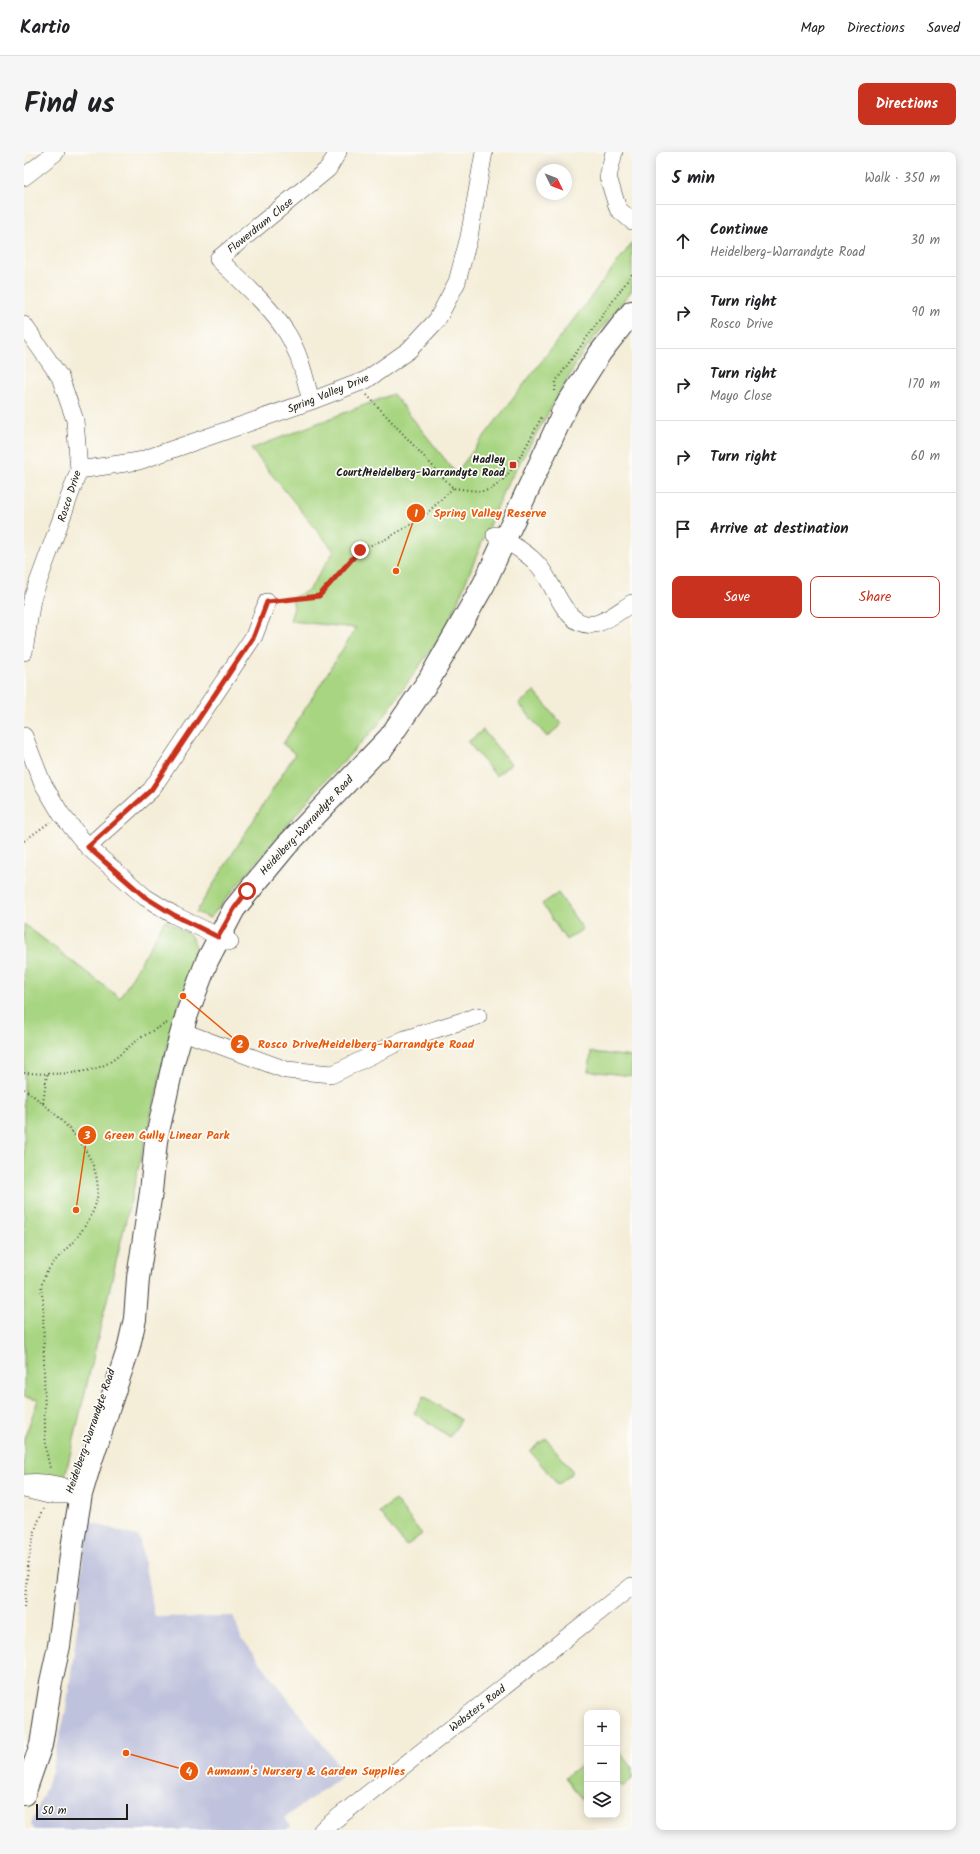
<!DOCTYPE html>
<meta charset="utf-8">
<style>
:root{--surface:#fff;--page:#f6f6f6;--text:#202124;--muted:#757577;--line:#e0e0e0;--accent:#c8321e}
body{margin:0;font-family:Kalam,sans-serif;background:var(--page);color:var(--text)}
.controls{position:absolute;right:12px;bottom:12px;display:grid;overflow:hidden;border-radius:8px;box-shadow:0 2px 10px #0003}
.controls button{width:36px;height:36px;display:grid;place-items:center;padding:0;border:0;border-bottom:1px solid var(--line);background:var(--surface);color:var(--text);font:20px sans-serif}
.compass{position:absolute;left:512px;top:12px;width:36px;height:36px;border-radius:50%;background:var(--surface);box-shadow:0 2px 10px #0003;rotate:133deg}
.scale{position:absolute;left:12px;bottom:10px;width:92px;box-sizing:border-box;padding-left:4px;border:2px solid #1c1c1c;border-top:0;font-size:11px;line-height:14px;white-space:nowrap;color:#1c1c1c;-webkit-text-stroke:3px #fdfcf7;paint-order:stroke}
.stop{position:absolute;width:12px;height:12px;margin:-9px;border:3px solid #c8321e;border-radius:50%;background:#fff}
.stop.end{background:#c8321e;border-color:#fff;box-shadow:0 1px 4px #0008}
.list{margin:0;padding:0;list-style:none}
h2{display:flex;justify-content:space-between;align-items:center;height:52px;margin:0;padding:0 16px;font-size:17px}
h2 small{font-size:13px;font-weight:400;color:var(--muted)}
.list li{display:grid;grid-template-columns:26px 1fr auto;gap:12px;align-items:center;box-sizing:border-box;height:72px;padding:0 16px;border-top:1px solid var(--line)}
.list b{display:block;font-size:15px;white-space:nowrap}
.list p{margin:0;font-size:13px;white-space:nowrap;color:var(--muted)}
.list em{font-size:13px;font-style:normal;color:var(--muted)}
.actions{display:flex;gap:8px;padding:12px 16px}
.actions a{flex:1;padding:9px 0;border:1px solid var(--accent);border-radius:8px;text-align:center;font-size:14px;color:var(--accent)}
.actions .main{background:var(--accent);color:#fff}
.icon{flex:none;width:22px;height:22px;fill:none;stroke:currentColor;stroke-width:2;stroke-linecap:round;stroke-linejoin:round}
.map{position:relative;flex:none;width:608px;height:1678px;overflow:hidden;border-radius:8px}
header{display:flex;align-items:center;gap:24px;box-sizing:border-box;height:56px;padding:0 20px;background:var(--surface);border-bottom:1px solid var(--line)}
header strong{font-size:19px}
nav{display:flex;gap:22px;margin-inline-start:auto;font-size:14px}
.intro{display:flex;align-items:center;justify-content:space-between;box-sizing:border-box;height:96px;padding:0 24px}
h1{margin:0;font-size:28px}
.button{padding:10px 18px;border-radius:8px;background:var(--accent);color:#fff;font-size:14px;font-weight:700}
main{display:flex;gap:24px;padding:0 24px}
aside{flex:1;background:var(--surface);border-radius:8px;box-shadow:0 2px 10px #0003}
.map>svg:first-child{display:block}
.industrial{fill:#bfc2dd}
.green{fill:#a8d581;stroke:#62784e}
.lines{fill:none;stroke-linecap:round;stroke-linejoin:round}
.minor-casing{stroke:#3c3b38;stroke-width:18}
.major-casing{stroke:#3c3b38;stroke-width:24}
.path{stroke:#3c3b38;stroke-width:2;stroke-dasharray:1 3;stroke-linecap:butt}
.minor{stroke:#fff;stroke-width:17}
.major{stroke:#fff;stroke-width:22}
.route{stroke:#c8321e;stroke-width:5}
.poi-dot{fill:#c8321e;stroke:#fdfcf7;stroke-width:1.5}
.labels{text-anchor:middle;stroke-width:3.5;stroke-linejoin:round;paint-order:stroke}
.street-label{font-size:11px;fill:#1c1c1c;stroke:#fdfcf7}
.poi-label{font-size:11px;font-weight:bold;fill:#1c1c1c;stroke:#fdfcf7;text-anchor:end}
.leader{fill:none;stroke:#e8590c;stroke-width:1.5}
.callout-dot{fill:#e8590c;stroke:#fdfcf7;stroke-width:1.5}
.mark-label{font-size:12px;text-anchor:middle;font-weight:bold;fill:#fff}
.callout-label{font-size:12px;text-anchor:middle;font-weight:bold;fill:#e8590c;stroke:#fdfcf7;stroke-width:3.5;stroke-linejoin:round;paint-order:stroke}
</style>
<header>
<strong>Kartio</strong>
<nav><a>Map</a><a>Directions</a><a>Saved</a></nav>
</header>
<div class="intro"><h1>Find us</h1><a class="button">Directions</a></div>
<main>
<div class="map">
<svg width="608" height="1678" viewBox="0 0 608 1678">
<rect width="100%" height="100%" fill="#fdfcf7"/>
<filter id="ink" filterUnits="userSpaceOnUse"><feTurbulence type="fractalNoise" baseFrequency=".025" numOctaves="2"/><feDisplacementMap in="SourceGraphic" scale="8" xChannelSelector="R" yChannelSelector="G"/><feConvolveMatrix kernelMatrix="1 2 1 2 8 2 1 2 1" color-interpolation-filters="sRGB"/></filter>
<filter id="wash" filterUnits="userSpaceOnUse"><feTurbulence type="fractalNoise" baseFrequency=".012" numOctaves="4" result="noise"/><feDisplacementMap in="SourceGraphic" scale="16" xChannelSelector="R" yChannelSelector="G"/><feGaussianBlur stdDeviation="0.9" result="paint"/><feColorMatrix in="noise" values="0 0 0 0 0 0 0 0 0 0 0 0 0 0 0 0 0 1.4 0 .05"/><feComposite in="paint" operator="in"/></filter>
<g filter="url(#wash)">
<rect width="100%" height="100%" fill="#f4edd8"/>
<path class="industrial" d="M62,1369L115,1385L131,1465L209,1464L217,1485L321,1622L260,1666L267,1674L262,1678H11L7,1673L27,1622L42,1558L54,1471Z"/>
<path class="green" d="M608,91V138L559,200L479,340L423,475L353,574L295,635L186,766L172,760L271,602L259,592L332,476L266,469L270,455L268,446L285,438L310,399L227,297L369,242L432,321Z
M510,539L538,572L523,585L495,552Z
M459,578L487,612L472,624L444,590Z
M534,741L559,777L542,788L518,752Z
M141,768L166,783L170,789L172,798V805L149,871L41,1324L0,1325V1287L14,1248L0,1245V772L96,846Z
M567,900L608,905V924L565,919Z
M400,1244L437,1268L426,1285L390,1261Z
M522,1286L549,1320L534,1333L506,1299Z
M371,1348L398,1382L382,1394L355,1360Z
M593,1596L608,1615V1627L598,1635L593,1628Z
M557,1613L563,1621V1654L541,1625Z"/>
</g>
<g filter="url(#ink)">
<g class="lines">
<g class="minor-casing">
<path id="minor" d="M590,0L584,25L594,57L608,69
M0,25L32,0
M0,173L36,225L51,268L55,318L8,447L0,500
M287,249C281,226 276,202 263,181C245,153 218,130 194,107L304,17L314,0
M55,318L115,309L287,249L342,228L385,198L413,168L433,130L445,85L460,0
M471,383C487,392 503,400 515,414C531,432 541,478 571,472C584,469 597,458 608,451
M0,584L18,630L37,662L64,695L121,745L150,763L206,790
M64,695L127,638L230,484L243,450
M157,879L262,918L309,922L381,887L454,864
M0,1331C21,1329 39,1332 57,1342
M0,1337L25,1343H53
M298,1678L608,1434"/>
</g>
<g class="major-casing">
<path id="major" d="M538,261L576,201L608,160
M357,598L405,528L460,432L545,249
M0,1642L17,1593L27,1530L35,1494L48,1396L57,1342L66,1312L104,1198L111,1167L114,1126L127,1040L132,989L150,907L163,862L183,809L210,757L262,694L365,586"/>
</g>
<path class="path" d="M531,239L532,229L608,122
M343,243L429,336C438,337 450,339 459,339C484,337 507,284 518,264
M257,448L295,444L335,398L364,386L398,366L429,336
M0,689L26,670
M0,921C24,922 60,924 82,912C93,907 101,897 111,890C121,882 132,877 143,871
M0,937C32,960 80,1002 73,1046C71,1059 62,1073 54,1084C41,1101 10,1122 19,1146L21,1278L22,1298L26,1316
M19,951L23,922
M0,1455C4,1422 4,1386 20,1357"/>
<use href="#minor" class="minor"/>
<use href="#major" class="major"/>
</g>
</g>
<g class="lines" filter="url(#ink)">
<path class="route" d="M223,739L210,757L194,785L150,763L121,745L64,695L127,638L230,484L243,450L295,444L336,398"/>
</g>
<rect class="poi-dot" x="485" y="309" width="8" height="8" rx="2"/>
<g class="labels">
<g class="street-label">
<text transform="translate(236 73) rotate(-39)" y="4">Flowerdrum Close</text>
<text transform="translate(304 241) rotate(-22)" y="4">Spring Valley Drive</text>
<text transform="translate(45 344) rotate(-72)" y="4">Rosco Drive</text>
<text transform="translate(282 673) rotate(-47)" y="4">Heidelberg-Warrandyte Road</text>
<text transform="translate(66 1279) rotate(-71)" y="4">Heidelberg-Warrandyte Road</text>
<text transform="translate(453 1556) rotate(-38)" y="4">Websters Road</text>
</g>
<g class="poi-label">
<text x="481" y="311">Hadley<tspan x="481" dy="13">Court/Heidelberg-Warrandyte Road</tspan></text>
</g>
</g>
<path class="leader" d="M372 419L392 361M159 844L216 892M52 1058L63 983M102 1601L165 1619"/>
<g class="callout-dot">
<circle cx="372" cy="419" r="4"/>
<circle cx="159" cy="844" r="4"/>
<circle cx="52" cy="1058" r="4"/>
<circle cx="102" cy="1601" r="4"/>
<circle cx="392" cy="361" r="10"/>
<circle cx="216" cy="892" r="10"/>
<circle cx="63" cy="983" r="10"/>
<circle cx="165" cy="1619" r="10"/>
</g>
<g class="mark-label">
<text x="392" y="365">1</text>
<text x="216" y="896">2</text>
<text x="63" y="987">3</text>
<text x="165" y="1623">4</text>
</g>
<g class="callout-label">
<text x="466" y="365">Spring Valley Reserve</text>
<text x="342" y="896">Rosco Drive/Heidelberg-Warrandyte Road</text>
<text x="143" y="987">Green Gully Linear Park</text>
<text x="282" y="1623">Aumann's Nursery &amp; Garden Supplies</text>
</g>
</svg>
<div class="controls">
<button>+</button>
<button>−</button>
<button><svg class="icon" aria-label="layers" viewBox="0 0 24 24"><path d="M12 4l9 5-9 5-9-5zM3 14l9 5 9-5"/></svg></button>
</div>
<svg class="compass" viewBox="-18 -18 36 36"><path d="M0-13l5 13h-10z" fill="#e53935"/><path d="M0 13l5-13h-10z" fill="#757577"/></svg>
<div class="scale">50 m</div>
<div class="stop" style="left:223px;top:739px"></div>
<div class="stop end" style="left:336px;top:398px"></div>
</div>
<aside>
<h2>5 min<small>Walk · 350 m</small></h2>
<ul class="list">
<li><svg class="icon" aria-label="ahead" viewBox="0 0 24 24"><path d="M12 20V5M6 11l6-6 6 6"/></svg><div><b>Continue</b><p>Heidelberg-Warrandyte Road</p></div><em>30 m</em></li>
<li><svg class="icon" aria-label="right" viewBox="0 0 24 24"><path d="M7 20v-9h11M14 6l5 5-5 5"/></svg><div><b>Turn right</b><p>Rosco Drive</p></div><em>90 m</em></li>
<li><svg class="icon" aria-label="right" viewBox="0 0 24 24"><path d="M7 20v-9h11M14 6l5 5-5 5"/></svg><div><b>Turn right</b><p>Mayo Close</p></div><em>170 m</em></li>
<li><svg class="icon" aria-label="right" viewBox="0 0 24 24"><path d="M7 20v-9h11M14 6l5 5-5 5"/></svg><div><b>Turn right</b></div><em>60 m</em></li>
<li><svg class="icon" aria-label="arrive" viewBox="0 0 24 24"><path d="M6 21V4h12l-3 4 3 4H6"/></svg><div><b>Arrive at destination</b></div></li>
</ul>
<div class="actions"><a class="main">Save</a><a>Share</a></div>
</aside>
</main>
